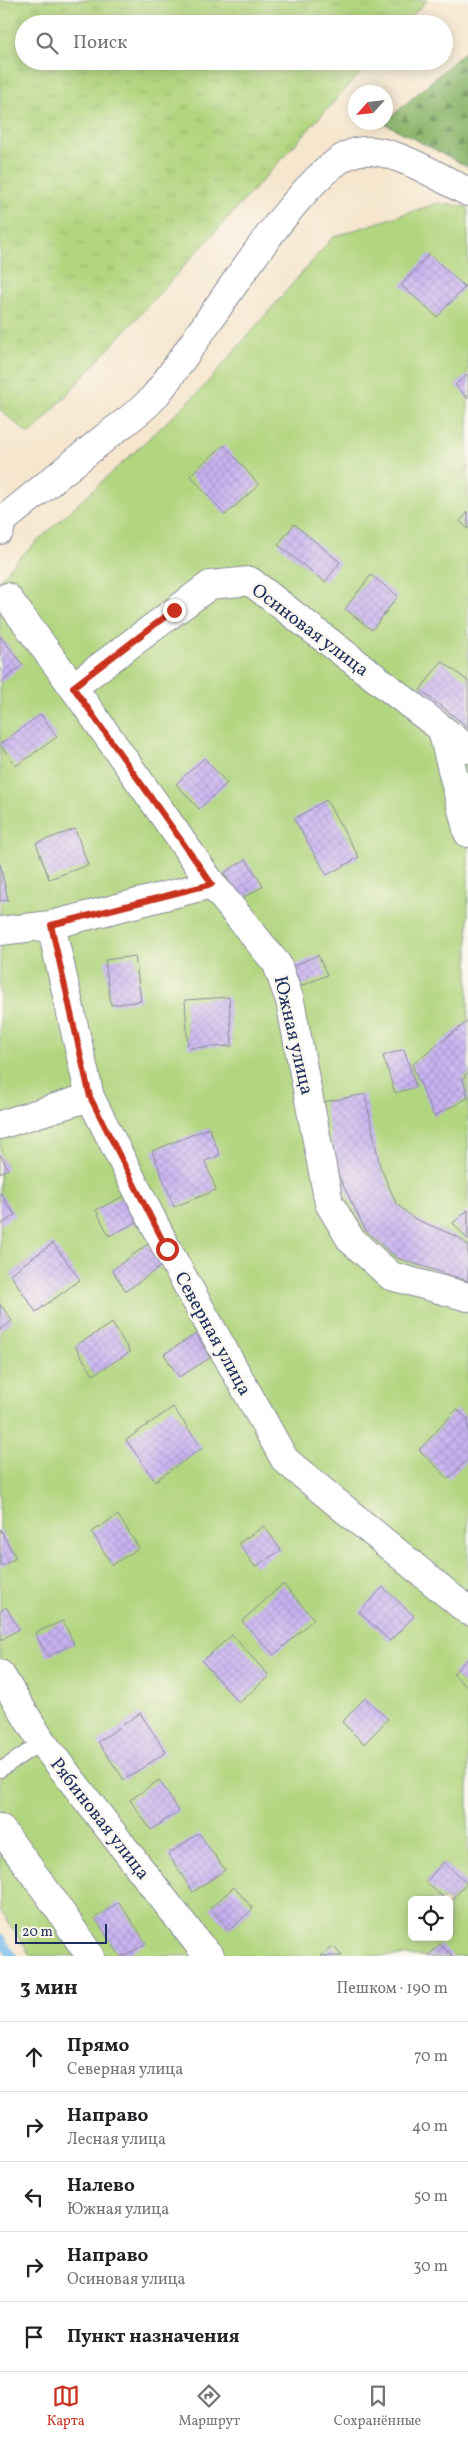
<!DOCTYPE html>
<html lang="ru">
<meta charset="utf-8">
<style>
:root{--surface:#fff;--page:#f6f6f6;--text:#202124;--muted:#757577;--line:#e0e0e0;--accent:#c8321e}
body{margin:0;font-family:Vollkorn,serif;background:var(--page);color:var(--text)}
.controls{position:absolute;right:15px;bottom:15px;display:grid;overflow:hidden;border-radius:8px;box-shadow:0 2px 12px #0003}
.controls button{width:45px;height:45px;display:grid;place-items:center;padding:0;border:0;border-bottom:1px solid var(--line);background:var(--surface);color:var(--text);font:25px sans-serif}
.compass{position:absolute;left:348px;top:85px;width:45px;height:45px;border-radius:50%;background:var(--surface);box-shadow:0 2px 12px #0003;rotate:243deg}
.scale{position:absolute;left:15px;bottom:12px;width:92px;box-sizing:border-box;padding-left:5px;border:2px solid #1b2f5e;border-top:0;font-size:14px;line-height:18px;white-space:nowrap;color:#1b2f5e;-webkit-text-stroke:4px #fbf7ec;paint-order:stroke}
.stop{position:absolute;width:15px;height:15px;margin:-11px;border:4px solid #c8321e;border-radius:50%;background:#fff}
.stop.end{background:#c8321e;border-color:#fff;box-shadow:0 1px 5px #0008}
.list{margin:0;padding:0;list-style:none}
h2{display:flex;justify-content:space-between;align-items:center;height:65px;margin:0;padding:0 20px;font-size:21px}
h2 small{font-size:16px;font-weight:400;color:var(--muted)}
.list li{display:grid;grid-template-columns:32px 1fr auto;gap:15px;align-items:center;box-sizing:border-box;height:70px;padding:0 20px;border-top:1px solid var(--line)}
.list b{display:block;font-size:19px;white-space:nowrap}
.list p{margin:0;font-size:16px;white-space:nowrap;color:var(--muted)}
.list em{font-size:16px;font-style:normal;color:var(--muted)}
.icon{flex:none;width:28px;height:28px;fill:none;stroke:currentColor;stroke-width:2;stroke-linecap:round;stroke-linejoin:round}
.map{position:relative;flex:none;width:468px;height:1956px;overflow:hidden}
.search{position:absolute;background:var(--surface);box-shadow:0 2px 12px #0003;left:15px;right:15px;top:15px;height:55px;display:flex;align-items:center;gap:12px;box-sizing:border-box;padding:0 18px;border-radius:28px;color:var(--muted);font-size:19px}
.sheet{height:415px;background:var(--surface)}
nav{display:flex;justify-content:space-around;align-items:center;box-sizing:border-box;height:70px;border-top:1px solid var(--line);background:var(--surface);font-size:14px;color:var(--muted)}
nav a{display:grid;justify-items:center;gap:2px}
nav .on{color:var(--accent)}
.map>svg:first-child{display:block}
.grass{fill:url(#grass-tufts);stroke:#66826f}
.forest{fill:url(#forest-firs);stroke:#547366}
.garden{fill:#b2d680;stroke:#66826f;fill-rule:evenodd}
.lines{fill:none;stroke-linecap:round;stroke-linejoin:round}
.stream{stroke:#77bdee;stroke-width:9}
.building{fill:url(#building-cross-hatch)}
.lane-casing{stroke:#888a96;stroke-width:16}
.street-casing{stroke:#888a96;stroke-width:30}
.lane{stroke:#fff;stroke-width:14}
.street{stroke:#fff;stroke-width:28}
.route{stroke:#c8321e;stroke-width:6}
.labels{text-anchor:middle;stroke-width:4.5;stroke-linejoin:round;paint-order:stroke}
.street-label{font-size:19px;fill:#1b2f5e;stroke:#fbf7ec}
</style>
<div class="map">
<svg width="468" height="1956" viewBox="0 0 468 1956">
<defs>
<pattern id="grass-tufts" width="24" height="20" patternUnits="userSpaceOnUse" patternTransform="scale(1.25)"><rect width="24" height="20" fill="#b2d680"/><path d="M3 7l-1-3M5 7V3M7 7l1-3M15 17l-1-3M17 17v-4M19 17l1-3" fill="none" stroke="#98b871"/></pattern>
<pattern id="forest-firs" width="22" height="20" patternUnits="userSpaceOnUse" patternTransform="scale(1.25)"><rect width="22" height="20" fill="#8db76e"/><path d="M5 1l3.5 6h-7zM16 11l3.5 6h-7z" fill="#72955e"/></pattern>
<pattern id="building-cross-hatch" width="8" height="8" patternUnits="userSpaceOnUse" patternTransform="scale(1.25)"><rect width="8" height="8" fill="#c8b2f1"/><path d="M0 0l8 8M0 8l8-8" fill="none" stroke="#ab99d1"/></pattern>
</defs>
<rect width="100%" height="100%" fill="#fbf7ec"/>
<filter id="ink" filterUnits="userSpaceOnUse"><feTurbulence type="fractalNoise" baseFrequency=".02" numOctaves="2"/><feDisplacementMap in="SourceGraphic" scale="10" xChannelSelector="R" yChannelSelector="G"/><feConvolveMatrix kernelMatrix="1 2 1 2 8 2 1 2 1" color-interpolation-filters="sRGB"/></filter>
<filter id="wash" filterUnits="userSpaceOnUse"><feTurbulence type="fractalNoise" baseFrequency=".0096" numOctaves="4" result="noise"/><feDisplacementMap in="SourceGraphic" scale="20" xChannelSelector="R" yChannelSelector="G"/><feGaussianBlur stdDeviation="1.12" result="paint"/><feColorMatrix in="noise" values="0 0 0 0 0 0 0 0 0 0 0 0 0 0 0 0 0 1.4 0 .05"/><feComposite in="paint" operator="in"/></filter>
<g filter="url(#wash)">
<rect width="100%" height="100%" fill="#f6e6ce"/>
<path class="grass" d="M0,0H427L405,24H24V61H371L30,435L0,410Z"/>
<path class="forest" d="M468,49V167L384,123Z"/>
<path class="garden" d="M438,203L468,207V1956H31L0,1910V580L16,561L199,392L333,237ZM412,1900H449V1937H412Z"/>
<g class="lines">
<path class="stream" d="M0,1938L12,1956"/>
</g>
<g id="blocks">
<path class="building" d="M429,254L465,287L437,317L401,285Z
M468,374V399L455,385Z
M224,445L259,485L225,515L190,475Z
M468,512V529L460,521Z
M294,524L340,562L325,582L278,545Z
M371,575L398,596L372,630L345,609Z
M0,636L23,665L0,683Z
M442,661L468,681V727L420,690Z
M41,714L57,737L16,766L0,744Z
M204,758L227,783L199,809L176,784Z
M326,800L359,857L327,875L294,819Z
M75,829L88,865L49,879L36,843Z
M246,859L263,886L240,900L224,873Z
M0,864L8,900L0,901Z
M318,955L327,975L301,986L293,966Z
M135,956L141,1001L111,1005L105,960Z
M229,997L232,1046L188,1048L185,1000Z
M468,1021V1073L463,1078L468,1098L434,1116L412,1065Z
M404,1049L416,1087L395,1093L383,1056Z
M365,1094L380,1166L396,1203L413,1218L458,1237L468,1245V1281L397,1258L366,1231L338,1175L324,1102Z
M209,1128L220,1155L205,1161L216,1190L174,1207L152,1151Z
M0,1154L8,1169L0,1173Z
M0,1192L15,1215L0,1225Z
M124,1196L137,1222L109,1236L96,1210Z
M468,1210V1240L453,1223Z
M53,1243L80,1280L36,1312L10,1274Z
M148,1244L163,1265L126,1291L112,1270Z
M0,1304L12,1321L0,1330Z
M112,1323L130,1352L93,1375L75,1346Z
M196,1334L210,1358L179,1377L164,1354Z
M173,1407L202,1448L155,1481L126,1440Z
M457,1409L468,1419V1459L449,1479L419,1450Z
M118,1515L139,1548L112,1565L92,1532Z
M264,1526L281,1550L255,1567L239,1543Z
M0,1529L16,1558L0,1567Z
M283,1584L314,1619L274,1655L242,1621Z
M383,1587L414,1616L390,1641L359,1612Z
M6,1607L19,1629L1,1640L0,1611Z
M63,1621L74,1644L47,1657L35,1633Z
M232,1635L269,1676L239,1703L202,1661Z
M468,1658V1688L453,1674Z
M365,1698L388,1719L364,1744L342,1722Z
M140,1713L166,1752L124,1780L98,1742Z
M159,1780L179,1811L151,1830L130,1800Z
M199,1833L225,1870L193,1892L168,1854Z
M443,1862L467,1883L449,1903V1900H446L426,1882Z
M234,1887L253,1909L229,1930L210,1908Z
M119,1902L146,1943L126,1956H120L95,1918Z
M440,1944L453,1956H428Z
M333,1946L342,1956H321Z"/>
</g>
</g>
<g filter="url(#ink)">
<use href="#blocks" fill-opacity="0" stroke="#888a96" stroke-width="1"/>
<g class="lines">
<g class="lane-casing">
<path id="lane" d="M0,1770L42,1742"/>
</g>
<g class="street-casing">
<path id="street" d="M0,530L2,521C37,493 72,464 107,436C122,424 141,412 154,397C196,347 301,166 356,152C388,144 440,178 468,192
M7,597L73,687L212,884L277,964L290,1001L329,1203L351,1240L391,1276L468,1297
M73,687L210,585L250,581L468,749
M442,730L468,833
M51,925L90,1097L167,1249L285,1460L468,1611
M0,931L51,925L212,884
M0,1125L90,1097
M0,1674L42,1742L200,1946L210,1956
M0,1828L52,1899L90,1956"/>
</g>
<use href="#lane" class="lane"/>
<use href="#street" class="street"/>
</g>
</g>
<g class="lines" filter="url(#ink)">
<path class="route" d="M167,1249L90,1097L51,925L212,884L73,687L174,610"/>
</g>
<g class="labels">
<g class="street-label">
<text transform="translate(311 629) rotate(37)" y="7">Осиновая улица</text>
<text transform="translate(295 1035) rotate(77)" y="7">Южная улица</text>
<text transform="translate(214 1333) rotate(61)" y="7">Северная улица</text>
<text transform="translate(101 1818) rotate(52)" y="7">Рябиновая улица</text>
</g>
</g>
</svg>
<div class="controls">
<button><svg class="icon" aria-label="locate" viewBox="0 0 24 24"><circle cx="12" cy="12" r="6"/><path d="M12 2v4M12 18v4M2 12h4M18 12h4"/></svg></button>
</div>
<svg class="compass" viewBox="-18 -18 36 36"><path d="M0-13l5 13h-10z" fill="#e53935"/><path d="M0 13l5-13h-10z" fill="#757577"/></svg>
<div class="scale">20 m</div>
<div class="stop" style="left:167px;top:1249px"></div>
<div class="stop end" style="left:174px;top:610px"></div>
<div class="search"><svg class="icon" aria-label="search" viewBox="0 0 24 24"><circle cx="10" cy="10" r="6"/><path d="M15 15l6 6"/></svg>Поиск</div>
</div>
<section class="sheet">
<h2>3 мин<small>Пешком · 190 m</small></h2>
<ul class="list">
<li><svg class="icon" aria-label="ahead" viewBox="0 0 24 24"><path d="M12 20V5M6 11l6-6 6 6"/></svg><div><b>Прямо</b><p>Северная улица</p></div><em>70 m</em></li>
<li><svg class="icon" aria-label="right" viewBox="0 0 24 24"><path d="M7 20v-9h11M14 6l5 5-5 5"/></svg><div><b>Направо</b><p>Лесная улица</p></div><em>40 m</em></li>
<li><svg class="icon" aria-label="left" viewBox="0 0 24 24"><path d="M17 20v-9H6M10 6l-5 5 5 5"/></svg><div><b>Налево</b><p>Южная улица</p></div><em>50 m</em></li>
<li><svg class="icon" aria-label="right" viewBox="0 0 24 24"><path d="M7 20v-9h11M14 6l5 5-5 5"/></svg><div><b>Направо</b><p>Осиновая улица</p></div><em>30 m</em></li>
<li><svg class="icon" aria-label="arrive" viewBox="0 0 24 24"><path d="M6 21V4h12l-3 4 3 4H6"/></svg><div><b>Пункт назначения</b></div></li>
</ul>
</section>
<nav>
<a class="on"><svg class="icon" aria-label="map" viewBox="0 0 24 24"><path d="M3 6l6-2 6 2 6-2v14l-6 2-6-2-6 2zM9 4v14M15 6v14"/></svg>Карта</a>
<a><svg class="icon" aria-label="directions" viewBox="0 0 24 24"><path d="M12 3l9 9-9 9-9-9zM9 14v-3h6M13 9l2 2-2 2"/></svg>Маршрут</a>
<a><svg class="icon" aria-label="saved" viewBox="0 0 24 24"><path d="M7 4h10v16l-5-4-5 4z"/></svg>Сохранённые</a>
</nav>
